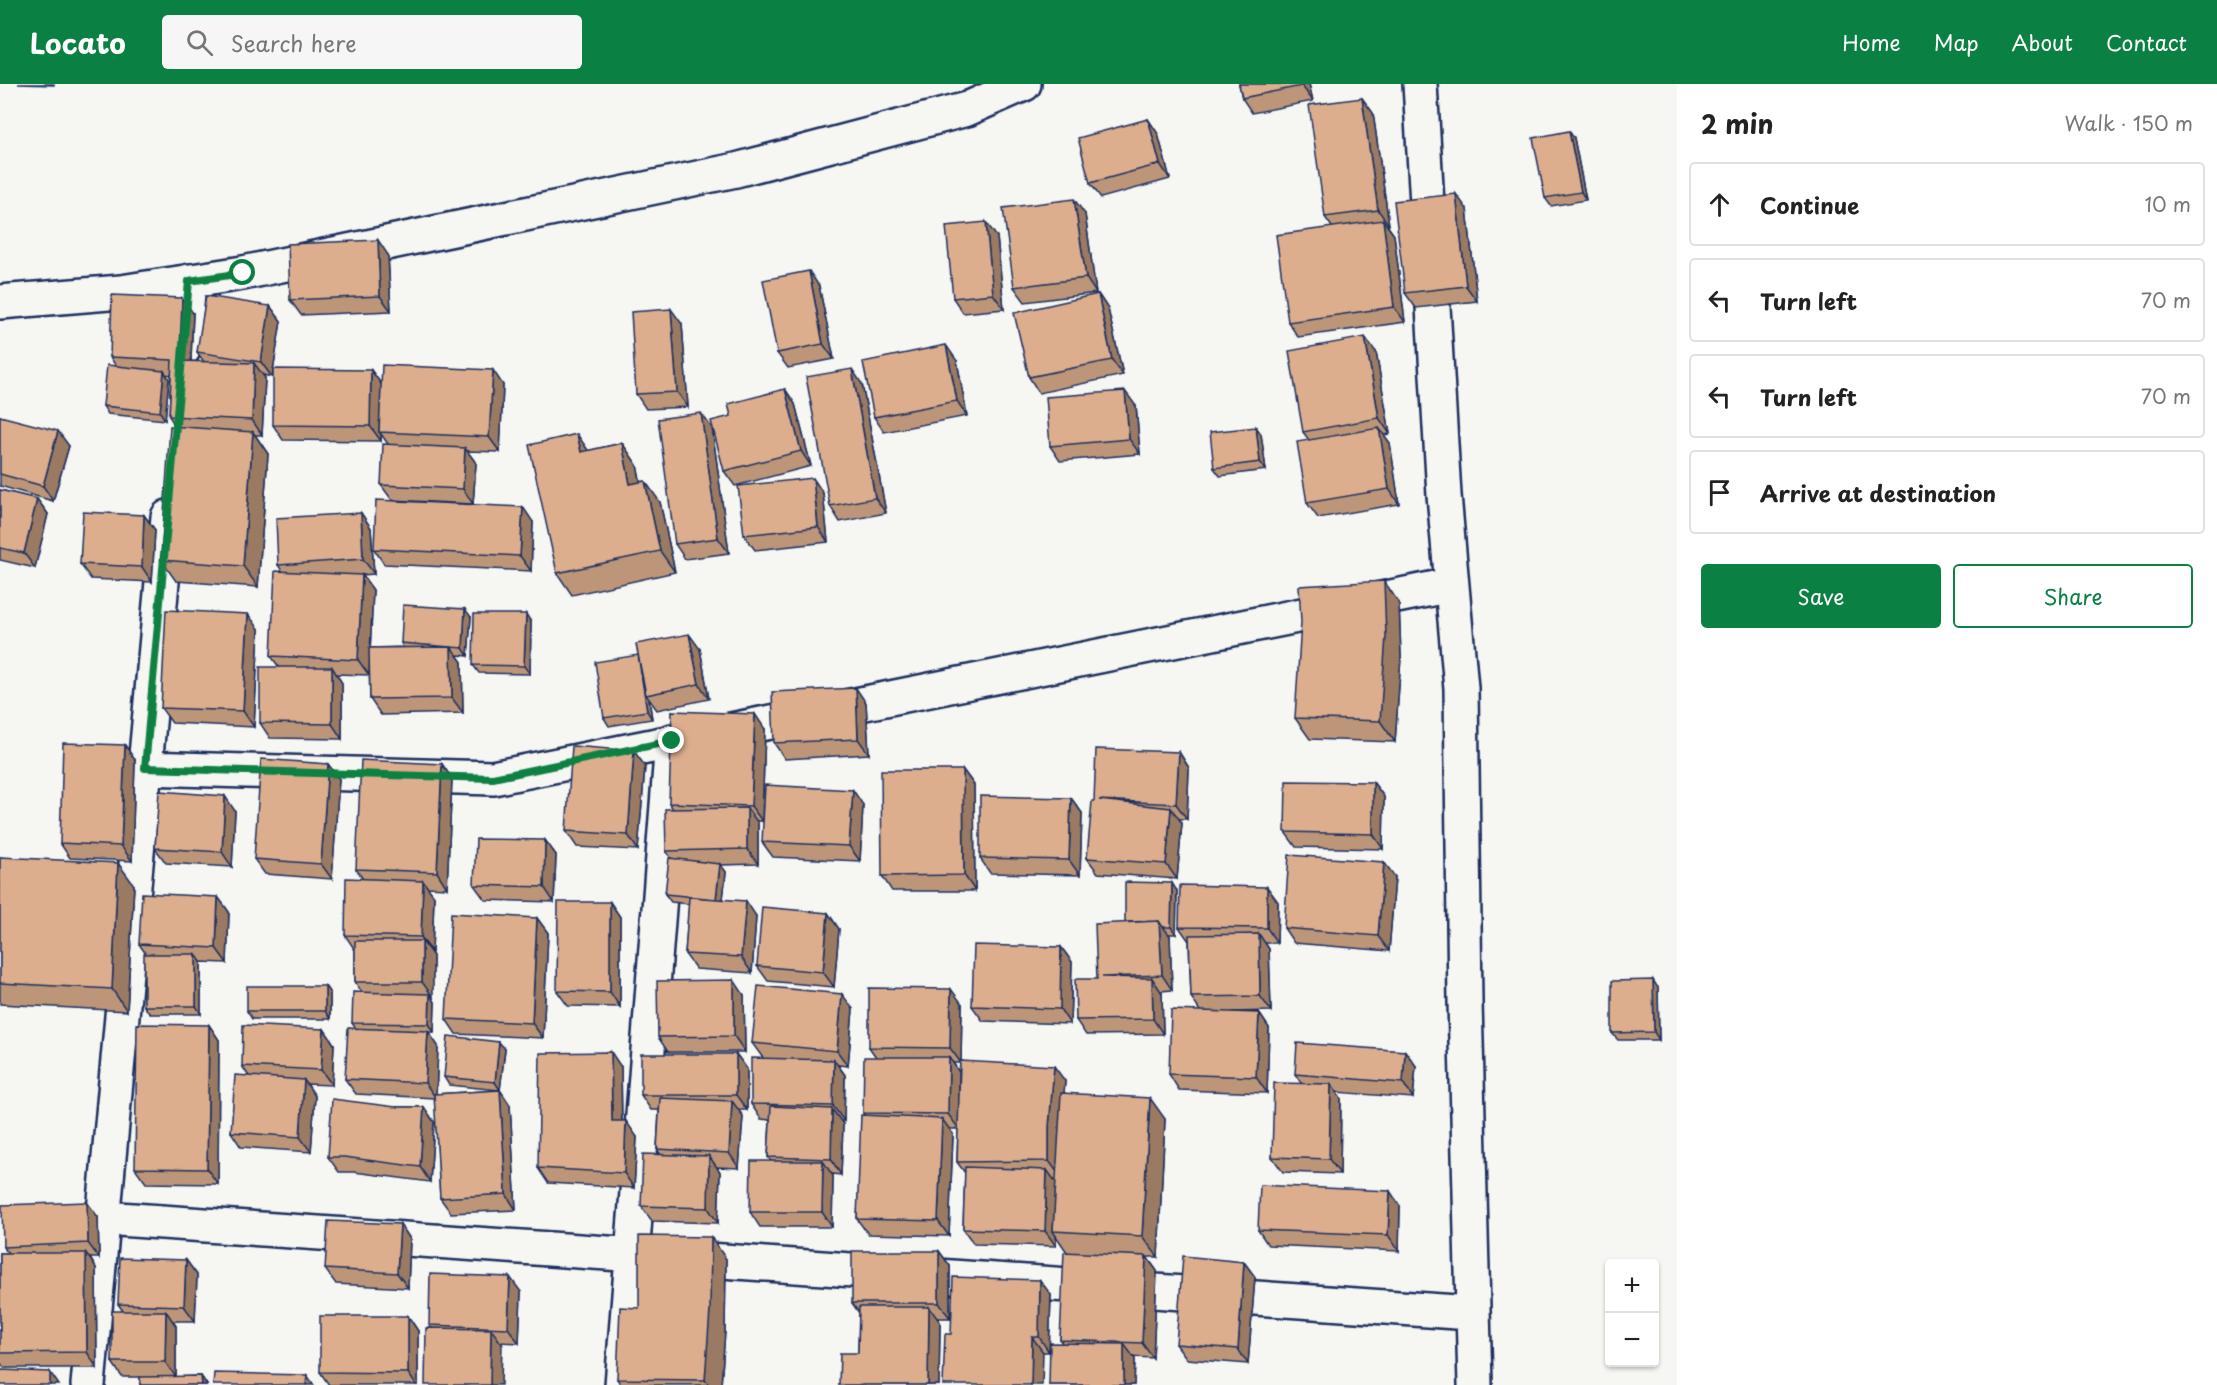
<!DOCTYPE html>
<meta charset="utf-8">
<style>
:root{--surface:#fff;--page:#f6f6f6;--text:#222;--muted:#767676;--line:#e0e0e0;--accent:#0b8043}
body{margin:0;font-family:"Playpen Sans",sans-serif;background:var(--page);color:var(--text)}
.controls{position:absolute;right:18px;bottom:18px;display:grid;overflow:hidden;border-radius:6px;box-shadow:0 2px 4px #0004}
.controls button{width:54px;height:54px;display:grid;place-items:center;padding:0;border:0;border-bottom:2px solid var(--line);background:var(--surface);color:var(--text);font:30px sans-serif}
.stop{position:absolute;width:18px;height:18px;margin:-14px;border:4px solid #0b8043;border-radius:50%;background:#fff}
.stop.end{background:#0b8043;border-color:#fff;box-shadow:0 2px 6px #0008}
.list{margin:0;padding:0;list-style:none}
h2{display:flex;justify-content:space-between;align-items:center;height:78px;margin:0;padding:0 24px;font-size:26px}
h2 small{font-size:20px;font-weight:400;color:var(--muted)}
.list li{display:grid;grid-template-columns:39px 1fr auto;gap:18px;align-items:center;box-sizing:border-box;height:84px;margin:0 12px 12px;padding:0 12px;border:2px solid var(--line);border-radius:6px}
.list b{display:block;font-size:22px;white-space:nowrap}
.list em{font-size:20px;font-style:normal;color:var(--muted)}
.actions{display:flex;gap:12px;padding:18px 24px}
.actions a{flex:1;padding:14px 0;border:2px solid var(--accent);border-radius:6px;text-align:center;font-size:21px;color:var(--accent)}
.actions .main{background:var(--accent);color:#fff}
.icon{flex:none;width:33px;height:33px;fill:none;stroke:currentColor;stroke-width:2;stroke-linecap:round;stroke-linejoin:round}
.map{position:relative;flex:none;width:1677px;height:1301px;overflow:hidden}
header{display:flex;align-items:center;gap:36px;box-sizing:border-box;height:84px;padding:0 30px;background:var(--accent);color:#fff}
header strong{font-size:28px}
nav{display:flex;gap:33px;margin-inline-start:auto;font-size:21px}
.search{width:420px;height:54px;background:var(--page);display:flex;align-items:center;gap:15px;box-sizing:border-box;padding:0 21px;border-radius:6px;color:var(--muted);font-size:22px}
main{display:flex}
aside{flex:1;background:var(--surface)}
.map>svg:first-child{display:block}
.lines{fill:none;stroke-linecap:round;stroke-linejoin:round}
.minor-casing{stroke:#1b2f5e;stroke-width:38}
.minor{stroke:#f6f6f2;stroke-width:33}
.wall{fill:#bd9679;stroke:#1b2f5e;stroke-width:1.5;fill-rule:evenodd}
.shaded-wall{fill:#9a7a63;stroke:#1b2f5e;stroke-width:1.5}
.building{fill:#dcae8d;stroke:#1b2f5e;stroke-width:1.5}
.route{stroke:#0b8043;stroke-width:8}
</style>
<header>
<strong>Locato</strong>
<div class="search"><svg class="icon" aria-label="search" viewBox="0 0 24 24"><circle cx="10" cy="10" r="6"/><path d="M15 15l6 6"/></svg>Search here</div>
<nav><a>Home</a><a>Map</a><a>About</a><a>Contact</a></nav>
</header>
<main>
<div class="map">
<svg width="1677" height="1301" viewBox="0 0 1677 1301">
<rect width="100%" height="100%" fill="#f6f6f2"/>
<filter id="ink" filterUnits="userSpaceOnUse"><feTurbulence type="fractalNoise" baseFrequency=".0167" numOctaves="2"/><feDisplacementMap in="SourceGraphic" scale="12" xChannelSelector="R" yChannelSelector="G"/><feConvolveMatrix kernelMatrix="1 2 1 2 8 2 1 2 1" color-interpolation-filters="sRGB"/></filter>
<g filter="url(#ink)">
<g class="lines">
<g class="minor-casing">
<path id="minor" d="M1420,0L1444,411L1461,604L1465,918L1475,1301
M0,218L121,208L243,189L736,86L967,25L1024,0
M183,266L189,197
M145,684L493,694L1451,501
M104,1134L1471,1229
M88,1301L168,433
M622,1301L672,657"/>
</g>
<use href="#minor" class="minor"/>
</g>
<path class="wall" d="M18,0H54V1Z
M1239,0H1309L1313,17L1252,29L1242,14Z
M1362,14L1373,29L1389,141H1387L1394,151L1405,238L1298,253L1288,238L1332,143L1325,133Z
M1148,35L1158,50L1170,95L1101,114L1090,99Z
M1574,54L1586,116L1551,122L1545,114Z
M1467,125L1477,217L1416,224L1405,209Z
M1085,130L1096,209L1025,218L1014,203Z
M997,153L1004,225L963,229L953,214Z
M388,171L391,227L301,231L290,216Z
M819,202L834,275L788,284L777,269Z
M1098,210L1108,225L1123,291L1039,309L1029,293Z
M270,222L281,237L272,293L263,291L265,294L262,351H255L268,370L258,503L176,497L161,476L176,343L169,332L171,291L166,290L169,295L165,336L108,330L103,322L116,282L110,273L193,229L191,277L204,278L197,268Z
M682,240L688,323L646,325L636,310Z
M1376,268L1390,350L1384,351L1390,359L1399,420L1318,434L1307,419L1309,356L1303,348Z
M957,277L967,332L884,348L874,333Z
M371,286L381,300L503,301L500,368L467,367L476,379L473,420L392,416L381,401L388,360L381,350V357L283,356L273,341Z
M862,300L886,429L840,438L830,422Z
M785,305L795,320L811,382L735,402L724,387L731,332Z
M1136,322L1140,370L1060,377L1050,362Z
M0,332L69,362L53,417L0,402Z
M1256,343L1261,350L1266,386L1220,392L1214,384Z
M712,344L729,469L685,475L675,460Z
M622,359L637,381L640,398L660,418L675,488L572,511L557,489L588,367Z
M0,406L37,415L48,430L35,484L0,476Z
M823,409L828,458L755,466L744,451Z
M361,429L371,444L374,490L362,491L373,506L370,564L403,563L401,559L471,533L468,572L457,571L462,578L463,629L381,631L370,615L369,581V591L336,590L342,599V655L270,654L260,639L279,583L271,572L283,488L278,481Z
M144,431L155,446L152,498L91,495L80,480Z
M533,438L531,487L384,480L374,465Z
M1399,519L1401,573L1395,658L1310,655L1295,634Z
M531,538L530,590L479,589L473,581Z
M259,545L254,643L172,639L161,624Z
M700,565L709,615L657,626L649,615L652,635L609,642L604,634Z
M866,619L869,670L785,675L774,659Z
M765,645L762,737H756L758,739V780L721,781L726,788L723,815L756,832L752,889L696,885L685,870L689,820L671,818L665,810L671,774L666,767L673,725L669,719Z
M1179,668L1189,684L1187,735H1179L1182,739L1177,795L1098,789L1087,774L1094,717Z
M135,676L132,777L70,774L60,759Z
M328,680L339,695L332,795L265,790L254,775Z
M442,680L452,695L447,804L427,803L434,812L432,868H430L433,872L432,913L435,918L434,948H428L438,962L436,1010L499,1006L449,1001L444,993L505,965L500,1006L510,1021L516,1126L451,1129L440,1114L435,1014L356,1010L345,995L356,945L352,939L362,908L355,898V866L345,851L363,795L356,785Z
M645,682L638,766L577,763L566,747Z
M963,686L974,701L975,807H892L882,792Z
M1373,698L1384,713L1383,765L1296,763L1285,748Z
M1071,714L1082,729L1080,791L990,789L980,774Z
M863,721L860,777L773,773L762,758Z
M235,727L232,783L166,779L155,764Z
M545,756L556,771L554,818L485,816L474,801Z
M0,773L134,801L127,927L0,920Z
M1395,793L1389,867L1294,859L1284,844Z
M1267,803L1278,818L1277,859H1265L1269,865L1271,927L1232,928L1259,929L1269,944L1267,1009L1179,1006L1169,990L1200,927L1191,913L1189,857L1179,843Z
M1177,807L1176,850H1169L1170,852L1172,906L1161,907L1162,909L1163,950L1086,951L1076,936L1097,895Z
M218,813L229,828L227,879L201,878V930H150L144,922L146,870L139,860Z
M610,818L620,833V923L568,922L557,907Z
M828,829L839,845L834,903L768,897L757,882Z
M537,834L548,849L543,954L456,950L446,935Z
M1061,863L1072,878L1070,940L983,937L972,922Z
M1658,904L1659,956H1618L1612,949Z
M330,909V935H252L247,927Z
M744,911L745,968H668L658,953Z
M962,920L961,977L1065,997L1064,1009L1165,1035L1158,1173H1147L1157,1187L1153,1274L1133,1273L1135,1275L1134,1301H1049L1062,1259L1060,1256L1067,1168L1056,1152V1162L974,1160L963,1145L965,1089L957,1078L958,1045H949L953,1050L949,1152L868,1150L857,1135L864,1031L863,1029L876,973L869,963ZM953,979H960L959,988Z
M853,925L848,982L838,981L845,991L844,1037H841L843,1040L841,1091L832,1090L833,1092L832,1143H760L750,1128L771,1077L768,1073L770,1036L761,1035L751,1020L763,974L752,959Z
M209,941L219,956L218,1100L146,1099L135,1084Z
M324,945L334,960L332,1001L307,1000L315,1012L311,1068L241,1063L231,1048L249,992L242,982Z
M1405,967L1416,982L1413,1014L1336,1008L1341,1015L1340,1090L1283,1088L1272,1073L1301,999L1295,990Z
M736,970L747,985V1026H738L743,1032L739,1084L717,1083L720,1088L718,1139L652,1137L641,1122L661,1071L657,1065L659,1026H651L641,1011Z
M621,983L622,1037L637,1053L634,1104L548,1099L538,1084Z
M396,1023H424L434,1038L430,1098L354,1088H339L328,1073Z
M1400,1122L1399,1167L1268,1161L1258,1146Z
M98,1133L99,1174H90L96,1184L97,1284H4L0,1278V1169H8L3,1163Z
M400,1140L410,1155L408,1204L336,1200L325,1185Z
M939,1167L950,1182V1234H937L940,1238L939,1301H839L858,1269L859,1229L852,1219Z
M726,1175L725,1247L721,1301H621L617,1295L639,1224Z
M186,1176L197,1191L195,1237H173L176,1242V1293L201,1292L207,1301H140V1293H122L112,1278L123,1227L118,1220Z
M1244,1178L1255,1193L1248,1280L1187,1275L1176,1260Z
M521,1208L519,1259L500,1258L502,1260L431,1244L429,1241Z
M1051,1211L1049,1268H1043L951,1250Z
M408,1232L418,1247V1301H329L320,1288Z"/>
<path class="shaded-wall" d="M1302,0H1309L1313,17L1302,2Z
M1362,14L1373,29L1389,141L1378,126Z
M1148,35L1158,50L1170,95L1160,80Z
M1569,47L1574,54L1586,116L1581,108Z
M1456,110L1467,125L1477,217L1466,202Z
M1074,115L1085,130L1096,209L1086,194Z
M1383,136L1394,151L1405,238L1394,223Z
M986,138L997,153L1004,225L993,210Z
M378,156L388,171L391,227L380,212Z
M809,187L819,202L834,275L823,260Z
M1098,210L1108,225L1123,291L1112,276Z
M182,214L193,229L190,292L180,277Z
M270,222L281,237L272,293L261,278Z
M671,225L682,240L688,323L677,308Z
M1365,253L1376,268L1390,350L1379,334Z
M946,261L957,277L967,332L957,317Z
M254,279L265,294L262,351L252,336Z
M852,285L862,300L886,429L875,414Z
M371,286L382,301L379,348L381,350V357L370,342Z
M493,286L503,301L500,368L489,353Z
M164,287L169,295L165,336L160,328Z
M785,305L795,320L811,382L801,367Z
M1125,307L1136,322L1140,370L1129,355Z
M701,329L712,344L729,469L718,454Z
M1256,343L1261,350L1266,386L1260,378Z
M1379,344L1390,359L1399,420L1389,405Z
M58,347L69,362L53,417L43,402Z
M253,348L268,370L258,503L243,482Z
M577,350L592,372L581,368Z
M622,359L637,381L645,421L630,400Z
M465,364L476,379L473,420L463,405Z
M813,394L823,409L828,458L818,443Z
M645,397L660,418L675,488L660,467Z
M37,415L48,430L35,484L24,469Z
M523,423L533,438L531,487L520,472Z
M361,429L371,444L374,490L363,475Z
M144,431L155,446L152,498L142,483Z
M362,491L373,506L369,591L358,576Z
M1384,497L1399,519L1401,573L1395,658L1380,637Z
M465,525L471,533L468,572L463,564Z
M248,530L259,545L254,643L243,627Z
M526,530L531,538L530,590L524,582Z
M689,550L700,565L709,615L699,600Z
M451,563L462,578L463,629L452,614Z
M638,571L646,611L649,615L652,635L647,627Z
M332,583L342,599V655L332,640Z
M856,604L866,619L869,670L858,655Z
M755,630L765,645L762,737L751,722Z
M125,661L135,676L132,777L121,762Z
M634,667L645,682L638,766L628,751Z
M1179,668L1189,684L1187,735L1176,720Z
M328,680L339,695L332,795L321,780Z
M442,680L452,695L447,804L437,788Z
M963,686L974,701L975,807L964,791Z
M1373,698L1384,713L1383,765L1373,750Z
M853,706L863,721L860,777L849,762Z
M225,712L235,727L232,783L222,768Z
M1071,714L1082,729L1080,791L1069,776Z
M747,724L758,739V780L747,765Z
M1171,724L1182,739L1177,795L1166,780Z
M545,756L556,771L554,818L544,803Z
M1384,778L1395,793L1389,867L1378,852Z
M118,779L134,801L127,927L112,905Z
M720,780L726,788L722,824L716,816Z
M423,797L434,812L432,868L421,853Z
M1172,799L1177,807L1176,850L1171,843Z
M1267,803L1278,818L1277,859L1267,844Z
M218,813L229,828L227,879L216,864Z
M746,817L756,832L752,889L741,873Z
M610,818L620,833V923L610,908Z
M828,829L839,845L834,903L823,888Z
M537,834L548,849L543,954L532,939Z
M1159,837L1170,852L1172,906L1162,891Z
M1259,850L1269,865L1271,927L1260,912Z
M422,857L433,872V913L422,898Z
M1061,863L1072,878L1070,940L1060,925Z
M196,870L201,878V930L196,922Z
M1152,894L1162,909L1163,950L1153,935Z
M734,896L744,911L745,968L734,952Z
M1653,896L1658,904L1659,956L1654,948Z
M325,902L330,909V935L325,927Z
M951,905L962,920L961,979L950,964Z
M430,910L435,918L434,948L429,940Z
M842,910L853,925L848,982L837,967Z
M1259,929L1269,944L1267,1009L1256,993Z
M209,941L219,956L218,1100L207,1085Z
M324,945L334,960L332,1001L321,986Z
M428,947L438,962L436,1014L425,999Z
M499,958L505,965L500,1006L510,1021L516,1126L506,1110L500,1006L495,998Z
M1405,967L1416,982L1413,1014L1403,999Z
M611,968L621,983L622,1052L612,1037Z
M736,970L747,985V1026L736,1011Z
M949,973L959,988V1045L948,1030Z
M834,976L845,991L844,1037L833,1022Z
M1054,982L1065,997L1060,1058V1092L1049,1077V1043Z
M304,996L315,1012L311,1068L300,1053Z
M1331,1000L1341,1015L1340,1090L1329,1075Z
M1150,1014L1165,1035L1158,1173L1142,1152Z
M732,1017L743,1032L739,1084L729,1069Z
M424,1023L434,1038L430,1098L420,1083Z
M832,1025L843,1040L841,1091L831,1075Z
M942,1035L953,1050L949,1152L938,1137Z
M626,1037L637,1053L634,1104L624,1089Z
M709,1072L720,1088L718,1139L708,1124Z
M823,1077L833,1092L832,1143L822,1128Z
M1047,1086L1058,1101L1053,1147L1056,1152V1162L1045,1147Z
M1390,1107L1400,1122L1399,1167L1388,1151Z
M87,1118L98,1133L99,1174L88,1159Z
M400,1140L410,1155L408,1204L397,1189Z
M711,1153L726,1175L725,1247L721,1301H709L705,1296Z
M939,1167L950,1182V1234L939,1219Z
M86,1169L96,1184L97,1284L87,1268Z
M1146,1172L1157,1187L1153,1274L1142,1259Z
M186,1176L197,1191L195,1237L184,1222Z
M1244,1178L1255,1193L1248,1280L1238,1265Z
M510,1193L521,1208L519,1259L508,1244Z
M1040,1196L1051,1211L1049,1268L1039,1253Z
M929,1223L940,1238L939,1301H928Z
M166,1227L176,1242V1293L165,1278Z
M408,1232L418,1247V1301H416L408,1289Z
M491,1245L502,1260L501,1301H490Z
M1032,1253L1043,1268L1042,1301H1031Z
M1124,1260L1135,1275L1134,1301H1124Z
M50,1288L59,1301H50Z
M307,1291L314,1301H306Z
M201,1292L207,1301H202Z"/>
<path class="building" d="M1239,0H1302V2L1242,14Z
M1362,14L1378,126L1325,133L1309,21Z
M1148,35L1160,80L1090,99L1078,54Z
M1569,47L1581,108L1545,114L1533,54Z
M1456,110L1466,202L1405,209L1394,117Z
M1074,115L1086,194L1014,203L1003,124Z
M1383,136L1394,223L1288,238L1276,151Z
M986,138L993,210L953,214L946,142Z
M378,156L380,212L290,216L288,160Z
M809,187L823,260L777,269L763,196Z
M1098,210L1112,276L1029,293L1014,229Z
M112,211L182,214L180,277L254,279L252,336L169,332L172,276L110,273Z
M206,212L270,222L261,278L197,268Z
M671,225L677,308L636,310L631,228Z
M1365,253L1379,334L1303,348L1289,267Z
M946,261L957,317L874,333L863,278Z
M107,281L164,287L160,328L103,322Z
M382,281L493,286L489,353L379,348Z
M273,285L371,286L370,342L273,341Z
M852,285L875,414L830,422L806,293Z
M785,305L801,367L724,387L711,337L731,332L728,320Z
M1125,307L1129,355L1050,362L1046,313Z
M701,329L718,454L675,460L658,335Z
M0,332L58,347L43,402L0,390Z
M170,342L253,348L243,482L161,476Z
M1256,343L1260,378L1214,384L1210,348Z
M1379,344L1389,405L1307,419L1297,358Z
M577,350L581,368L622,359L630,400L645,397L660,467L557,489L529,361Z
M383,360L465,364L463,405L381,401Z
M813,394L818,443L744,451L738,402Z
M0,406L37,415L24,469L0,464Z
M376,416L523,423L520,472L374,465Z
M83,428L144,431L142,483L80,480Z
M361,429L363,475L278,481L276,434Z
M275,487L362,491L358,576L271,572Z
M1384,497L1386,552L1380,637L1295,634L1301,538L1299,502Z
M403,521L465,525L463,564L401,559Z
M166,526L248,530L243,627L161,624Z
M474,530H526L524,582L473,581Z
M689,550L699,600L646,611L636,560Z
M451,563L452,614L370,615L369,564Z
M638,571L647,627L604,634L595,578Z
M260,583H332V640L260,639Z
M856,604L858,655L774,659L772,608Z
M672,627L755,630L751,722L669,719Z
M63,659L125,661L121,762L60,759Z
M572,662L634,667L628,751L566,747Z
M1096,665L1179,668L1176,720L1099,716L1171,724L1166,780L1087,774L1092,717H1094Z
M261,675L328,680L321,780L254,775Z
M361,676L442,680L437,788L356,785Z
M881,686H963L964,791L882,792Z
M1286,697L1373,698V750L1285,748Z
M765,701L853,706L849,762L762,758Z
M159,707L225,712L222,768L155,764Z
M980,712L1071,714L1069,776L980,774Z
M747,724V765L666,767L665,725Z
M476,755L545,756L544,803L474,801Z
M1289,771L1384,778L1378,852L1284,844Z
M0,773L118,779L112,905L0,899Z
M669,774L720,780L716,815L665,810Z
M346,794L423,797L421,853L345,851Z
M1125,798L1172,799L1171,843H1163L1159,837L1125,838Z
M1180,801L1267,803V844L1179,843Z
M142,809L218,813L216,864L139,860Z
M689,813L746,817L741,873L685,870Z
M558,818H610V908L557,907Z
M762,823L828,829L823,888L757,882Z
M451,829L537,834L532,939L446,935Z
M1159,837L1162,891L1102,893L1152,894L1153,935L1076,936L1075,895H1097L1095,840Z
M1259,850L1260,912L1191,913L1189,851Z
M355,857H422V898H355Z
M974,861L1061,863L1060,925L972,922Z
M144,870H196V922H144Z
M734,896V952L658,953L657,897Z
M1653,896L1654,948L1612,949V897Z
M247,902H325V927H247Z
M758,902L842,910L837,967L752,959Z
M869,904L951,905L950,964L869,963Z
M353,908L430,910L429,940L352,939Z
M1171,926L1259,929L1256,993L1169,990Z
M137,940L209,941L207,1085L135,1084Z
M243,941L324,945L321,986L242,982Z
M348,944L428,947L425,999L345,995Z
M448,952L499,958L495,998L444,993Z
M1297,959L1405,967L1403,999L1295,990Z
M611,968L612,1037H626L624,1089L538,1084L540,969Z
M641,970H736V1011H641Z
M864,973H949L948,1030L863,1029Z
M751,974L834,976L833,1022L751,1020Z
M960,977L1054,982L1049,1043V1077L957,1078Z
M235,991L304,996L300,1053L231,1048Z
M1274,999L1331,1000L1329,1075L1272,1073Z
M500,1006L506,1110L440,1114L434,1010Z
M1061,1009L1150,1014L1142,1152L1053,1147Z
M660,1014L732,1017L729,1069L657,1065Z
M332,1015L396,1023H424L420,1083L344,1073H328Z
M771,1022L832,1025L831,1075L768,1073Z
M861,1031L942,1035L938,1137L857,1135Z
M643,1070L709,1072L708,1124L641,1122Z
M751,1077H823L822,1128H750Z
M965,1083L1047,1086L1045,1147L963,1145Z
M1260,1101L1390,1107L1388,1151L1258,1146Z
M87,1118L88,1159L3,1163L2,1121Z
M328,1137L400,1140L397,1189L325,1185Z
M639,1152L711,1153L710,1226L705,1296L617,1295L620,1223L639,1224Z
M852,1167H939V1219H852Z
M1064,1168L1146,1172L1142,1259L1060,1256Z
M0,1169H86L87,1268L0,1269Z
M1183,1172L1244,1178L1238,1265L1176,1260Z
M120,1174L186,1176L184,1222L118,1220Z
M430,1190L510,1193L508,1244L429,1241Z
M953,1193L1040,1196L1039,1253H1032L1031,1301H943L945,1250H951Z
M859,1223H929L928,1301H839L840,1269H858Z
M112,1227H166L165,1278H112Z
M320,1232H408V1289L320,1288Z
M426,1244L491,1245L490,1301H425Z
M1050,1259L1124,1260V1301H1049Z
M0,1286L50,1288V1301H0Z
M214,1289L307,1291L306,1301H213Z
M201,1292L202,1301H140V1293Z"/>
</g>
<g class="lines" filter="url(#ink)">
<path class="route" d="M243,189L189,197L145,684L493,694L672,657"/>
</g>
</svg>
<div class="controls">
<button>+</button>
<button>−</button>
</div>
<div class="stop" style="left:243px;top:189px"></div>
<div class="stop end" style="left:672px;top:657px"></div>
</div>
<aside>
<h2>2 min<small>Walk · 150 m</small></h2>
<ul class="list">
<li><svg class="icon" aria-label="ahead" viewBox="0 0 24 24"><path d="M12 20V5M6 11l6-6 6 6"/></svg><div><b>Continue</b></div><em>10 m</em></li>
<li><svg class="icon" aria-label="left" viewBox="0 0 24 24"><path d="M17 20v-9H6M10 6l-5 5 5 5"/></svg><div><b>Turn left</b></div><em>70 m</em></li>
<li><svg class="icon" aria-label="left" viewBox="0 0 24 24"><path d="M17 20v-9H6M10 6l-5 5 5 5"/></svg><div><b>Turn left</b></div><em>70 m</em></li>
<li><svg class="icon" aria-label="arrive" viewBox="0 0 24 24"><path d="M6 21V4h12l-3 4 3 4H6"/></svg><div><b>Arrive at destination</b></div></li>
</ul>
<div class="actions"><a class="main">Save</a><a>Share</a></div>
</aside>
</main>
